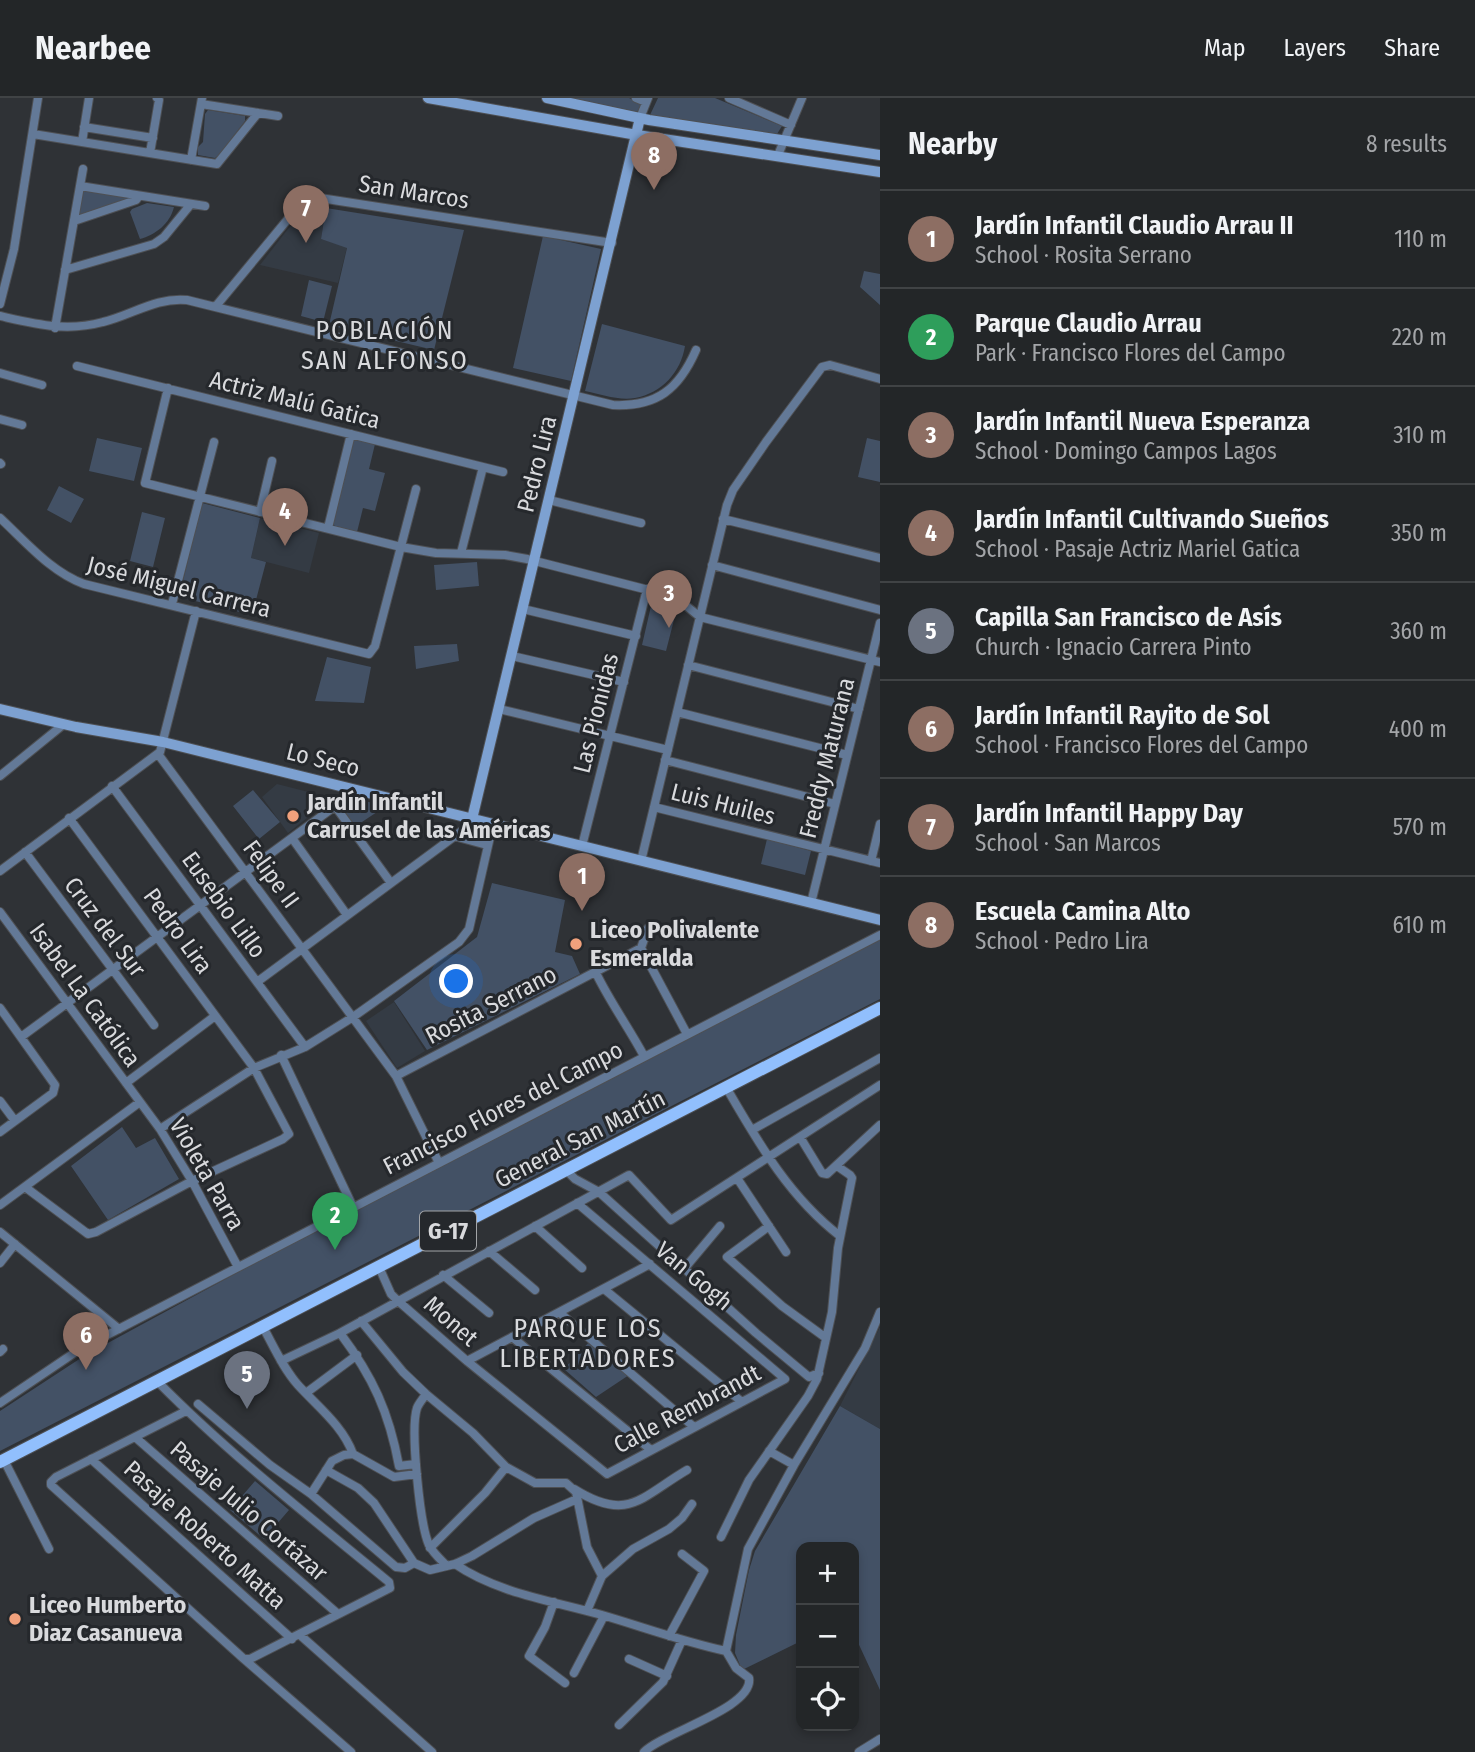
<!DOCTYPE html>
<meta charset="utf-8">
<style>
:root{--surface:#232628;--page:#2f3234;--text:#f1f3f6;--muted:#a3a5a8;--line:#404345;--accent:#8bbbb9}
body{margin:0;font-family:"Fira Sans Condensed",sans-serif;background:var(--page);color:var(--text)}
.controls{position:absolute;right:21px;bottom:21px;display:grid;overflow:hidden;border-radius:14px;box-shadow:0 4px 10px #0003}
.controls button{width:63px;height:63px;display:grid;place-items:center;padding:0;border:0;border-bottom:2px solid var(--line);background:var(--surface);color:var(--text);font:35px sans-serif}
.you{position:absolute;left:457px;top:884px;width:24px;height:24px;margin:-18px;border:5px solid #fff;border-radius:50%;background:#1a73e8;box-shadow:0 0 0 10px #1a73e833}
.badge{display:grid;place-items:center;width:46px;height:46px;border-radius:50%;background:var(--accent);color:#fff;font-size:23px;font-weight:700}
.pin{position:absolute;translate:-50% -58px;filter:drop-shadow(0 2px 4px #0008)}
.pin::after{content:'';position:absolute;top:37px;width:24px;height:21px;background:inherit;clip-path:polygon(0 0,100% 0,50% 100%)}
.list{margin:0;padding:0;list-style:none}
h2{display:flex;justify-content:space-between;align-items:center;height:91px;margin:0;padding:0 28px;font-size:30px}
h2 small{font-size:23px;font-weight:400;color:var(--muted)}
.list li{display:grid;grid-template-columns:46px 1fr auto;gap:21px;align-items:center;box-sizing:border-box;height:98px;padding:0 28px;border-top:2px solid var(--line)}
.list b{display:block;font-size:26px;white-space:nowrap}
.list p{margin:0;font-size:23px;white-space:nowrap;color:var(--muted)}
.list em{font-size:23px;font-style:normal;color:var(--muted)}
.icon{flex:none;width:38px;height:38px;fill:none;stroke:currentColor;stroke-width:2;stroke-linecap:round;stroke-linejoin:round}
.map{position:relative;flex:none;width:880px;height:1654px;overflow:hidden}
header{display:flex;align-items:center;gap:42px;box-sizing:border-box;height:98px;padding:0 35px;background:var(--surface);border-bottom:2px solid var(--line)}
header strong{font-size:33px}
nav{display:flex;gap:38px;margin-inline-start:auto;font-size:24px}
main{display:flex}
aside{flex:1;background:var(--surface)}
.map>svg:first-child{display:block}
.built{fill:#343b44}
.green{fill:#435165}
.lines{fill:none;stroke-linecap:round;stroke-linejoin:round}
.street-casing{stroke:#4e5054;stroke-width:10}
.secondary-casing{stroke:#4e5054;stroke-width:12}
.primary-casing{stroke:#4e5054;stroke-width:14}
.street{stroke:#637997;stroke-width:8}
.secondary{stroke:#7da1d1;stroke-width:10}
.primary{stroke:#91bffd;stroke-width:12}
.poi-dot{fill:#f1a17c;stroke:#25282c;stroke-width:2.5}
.labels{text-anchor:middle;stroke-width:6;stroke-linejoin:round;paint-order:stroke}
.shield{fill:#25282c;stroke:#a3a5a8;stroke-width:2}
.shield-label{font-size:23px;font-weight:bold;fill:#d9dadd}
.street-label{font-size:24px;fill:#d9dadd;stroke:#25282c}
.poi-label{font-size:24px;font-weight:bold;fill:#d9dadd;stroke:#25282c;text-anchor:start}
.neighbourhood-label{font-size:26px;letter-spacing:2px;fill:#d9dadd;stroke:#25282c}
</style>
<header>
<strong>Nearbee</strong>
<nav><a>Map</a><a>Layers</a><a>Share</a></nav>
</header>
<main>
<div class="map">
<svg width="880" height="1654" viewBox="0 0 880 1654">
<rect width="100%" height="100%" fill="#2f3236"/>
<path class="built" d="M309,110H326L321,141L347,149L338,185L260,167L288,131Z
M260,420L319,435L309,475L251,460Z
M277,686L332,700L288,735L262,699Z
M394,904L425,953L397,970L366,923Z
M880,1229V1331L840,1308Z"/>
<path class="green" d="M570,0H629L643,5L637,15Z
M658,0H715L782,28L777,36L650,17Z
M208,12L245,18V23L219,57L215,60L198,57V49L203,44L205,16Z
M83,92L128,99L127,103L82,117L79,115Z
M147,105L174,109C170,126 155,137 140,141L130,114L132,111Z
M326,110L464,132L434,252L329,227L347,150L321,141Z
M543,138L601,151L571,283L513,270Z
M864,173L880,176V207L860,189Z
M309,182L332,188L323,224L301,218Z
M602,226L685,248C681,274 662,295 635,300C619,303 600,296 585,293Z
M97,340L142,350L134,383L89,373Z
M867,340L880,343V384L858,379Z
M354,341L375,346L369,371L385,375L375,413L363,410L357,434L332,427Z
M59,388L84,401L71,425L47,412Z
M202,405L260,420L251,460L266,464L252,517L179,499Z
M142,414L165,420L153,469L130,463Z
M477,464L479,488L436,492L434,467Z
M651,508L676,514L666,553L642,547Z
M457,546L459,563L416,571L414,548Z
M327,559L371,569L364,605L315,603Z
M253,692L280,724L259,741L233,708Z
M356,701L386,708L356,728L341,711Z
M767,741L811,753L805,777L761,766Z
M492,785L565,802L555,854L572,858L580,876L427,952L394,903L477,839Z
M880,839V901L0,1353V1313L84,1258L426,1072Z
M122,1029L136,1050L155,1040L179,1081L108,1122L71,1068Z
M590,1243L629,1277L596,1299L564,1271Z
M840,1308L880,1331V1592L854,1536V1449H801V1543L742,1572L735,1555L736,1537L749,1472L755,1453Z
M255,1383L289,1412L264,1441L230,1412Z"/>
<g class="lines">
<g class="street-casing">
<path id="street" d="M636,0L646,4
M729,0L791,27
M201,6L278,18
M640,20L648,0
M84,29L153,40
M33,36L217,66L258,15
M82,44L89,0
M150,55L159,2L157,0
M778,57L802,0
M191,62L202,0
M80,88L205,108
M74,123L136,102L139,98
M65,172L154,146L164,139L191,106
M0,206L14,151L38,0
M216,208L297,110L308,103L320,100L612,145
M0,218C36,226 66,234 103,224C132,217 156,199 187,202L613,307C657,309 679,291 696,252
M55,230L83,71
M77,268L503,374
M0,275L42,287
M168,290L145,385L401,449L436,455L505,457L527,461L664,496L679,502L700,519L880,564
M0,321L22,327
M0,365L1,366
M549,402L641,425
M260,414L272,363
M0,420C26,444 51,474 84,486L369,556L375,548L416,391
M723,421L880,460
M328,430L351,336
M461,455L483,369
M712,467L880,512
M172,506L214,344
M523,511L636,538
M512,558L624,584
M688,567L859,611
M499,611L668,652
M677,614L847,657
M158,656L396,978L439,1065
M665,662L835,706
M0,678L64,626
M112,688L305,949
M335,708L391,785
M654,709L880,765
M454,738L487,747
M292,740L347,817
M582,748L647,491
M25,754L154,927
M641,763L727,407L733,392L766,344L822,269L830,267L880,281
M871,763L880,726
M0,773L160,654L196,513
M811,805L880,525
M0,814L160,1031L192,1083L238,1169
M648,830L641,850L687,936
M596,875C610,904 629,930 644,958
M257,884L463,732L472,721
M0,910L55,987L53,995L0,1034
M21,939L357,692
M281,957L353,1109
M396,978L641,850
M126,985L215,918
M726,989C758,1044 789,1099 840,1138
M0,1003L15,1023
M160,1031L254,970L305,949L353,919L459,844L469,831L493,726
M752,1032L880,960
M800,1039L822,1075L827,1076L880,1027
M566,1072L575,1081L599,1094L756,1235L809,1279L819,1275
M737,1080L786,1154
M25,1089L88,1136L96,1134L192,1083L283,1041L289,1036L254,970L69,720
M0,1107L140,1004
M535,1128L582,1170
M769,1128L727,1159L782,1208L826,1240
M0,1134L119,1231
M489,1153L535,1192
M0,1165L15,1146
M379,1169L391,1196L397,1202L467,1263L607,1376L785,1281L577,1105
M684,1171L720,1128
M443,1177L489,1215
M604,1191L742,1304
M560,1215L694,1329
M361,1223L403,1274L426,1296L473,1335L506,1369L535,1385H566L576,1394L587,1449L602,1478
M263,1229C274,1249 283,1270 298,1287C318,1309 343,1328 353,1356
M340,1235C373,1279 389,1314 399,1368L416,1366
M512,1239L651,1352
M0,1254L3,1251
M281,1263L340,1235L629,1077L671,1122L880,987
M467,1263L650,1166
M158,1284C229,1356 310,1419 389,1484L390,1490L250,1561H244L51,1387V1384L56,1379L186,1313
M306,1295L357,1257
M426,1296C423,1301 419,1305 417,1310C410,1331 420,1427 429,1447C433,1455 441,1462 447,1468
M0,1305L80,1251L880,837
M198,1306L270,1367L311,1396L396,1469L405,1470L414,1465L430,1472L455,1466L472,1458L534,1420L577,1401
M135,1339L338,1516
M769,1353L794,1367
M91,1361L292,1541
M4,1362L49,1451
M326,1372L358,1390L374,1405L414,1465
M574,1391C628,1425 641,1399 687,1372
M311,1396L332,1363L344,1357L353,1356L394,1379L417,1376
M721,1439L749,1382L808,1298L817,1281L832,1214L838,1150L852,1080L850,1077L837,1068
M430,1450L485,1395L506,1369
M455,1466C497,1495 553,1503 602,1517C643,1529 684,1544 726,1553
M554,1504L545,1529L529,1558L565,1585
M587,1513L602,1478L633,1451L669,1431L682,1420L692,1406
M300,1537L432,1654
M669,1538L704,1473L682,1456
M244,1561L351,1654
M629,1561L667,1578
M574,1575L604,1518
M619,1627L663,1584L682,1542
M644,1654C664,1634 754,1610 749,1580L736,1570L726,1553L748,1451L794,1367L865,1250L880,1214
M859,1654L880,1641"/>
</g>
<g class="secondary-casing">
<path id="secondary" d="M428,0L637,37L880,74
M547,0L649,22L880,57
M0,611L76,629L163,644L880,822
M472,721L640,20"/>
</g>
<g class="primary-casing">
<path id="primary" d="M0,1364L880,910"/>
</g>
<use href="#street" class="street"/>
<use href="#secondary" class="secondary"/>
<use href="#primary" class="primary"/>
</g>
<g class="poi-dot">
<circle cx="293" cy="718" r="7"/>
<circle cx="576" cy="846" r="7"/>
<circle cx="15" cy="1521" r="7"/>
</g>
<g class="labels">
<rect class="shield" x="420" y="1113.5" width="56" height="39" rx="5"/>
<g class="shield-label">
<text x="448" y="1141">G-17</text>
</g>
<g class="street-label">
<text transform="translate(414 94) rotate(9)" y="8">San Marcos</text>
<text transform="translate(295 302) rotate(14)" y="8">Actriz Malú Gatica</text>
<text transform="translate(537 366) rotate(-76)" y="8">Pedro Lira</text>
<text transform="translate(179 489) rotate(14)" y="8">José Miguel Carrera</text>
<text transform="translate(596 615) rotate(-76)" y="8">Las Pionidas</text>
<text transform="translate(827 660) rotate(-76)" y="8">Freddy Maturana</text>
<text transform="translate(323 662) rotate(14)" y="8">Lo Seco</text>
<text transform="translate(723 706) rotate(14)" y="8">Luis Huiles</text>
<text transform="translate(271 776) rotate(54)" y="8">Felipe II</text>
<text transform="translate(224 807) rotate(54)" y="8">Eusebio Lillo</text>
<text transform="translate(105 829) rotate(53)" y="8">Cruz del Sur</text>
<text transform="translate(178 833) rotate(54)" y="8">Pedro Lira</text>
<text transform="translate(85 897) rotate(54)" y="8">Isabel La Católica</text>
<text transform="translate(491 907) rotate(-27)" y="8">Rosita Serrano</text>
<text transform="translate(503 1010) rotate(-27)" y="8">Francisco Flores del Campo</text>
<text transform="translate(580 1041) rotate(-27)" y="8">General San Martín</text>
<text transform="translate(207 1076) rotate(60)" y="8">Violeta Parra</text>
<text transform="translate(694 1178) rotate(40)" y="8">Van Gogh</text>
<text transform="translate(451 1223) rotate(41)" y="8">Monet</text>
<text transform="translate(687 1311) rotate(-28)" y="8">Calle Rembrandt</text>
<text transform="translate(249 1413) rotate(41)" y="8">Pasaje Julio Cortázar</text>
<text transform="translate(205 1437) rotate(42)" y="8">Pasaje Roberto Matta</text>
</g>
<g class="poi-label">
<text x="307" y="712">Jardín Infantil<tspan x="307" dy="28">Carrusel de las Américas</tspan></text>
<text x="590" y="840">Liceo Polivalente<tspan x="590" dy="28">Esmeralda</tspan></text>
<text x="29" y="1515">Liceo Humberto<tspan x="29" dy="28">Diaz Casanueva</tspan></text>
</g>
<g class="neighbourhood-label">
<text x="385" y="241">POBLACIÓN<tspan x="385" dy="30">SAN ALFONSO</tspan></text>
<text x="588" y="1239">PARQUE LOS<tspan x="588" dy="30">LIBERTADORES</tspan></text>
</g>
</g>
</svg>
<div class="controls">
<button>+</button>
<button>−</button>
<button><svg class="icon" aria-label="locate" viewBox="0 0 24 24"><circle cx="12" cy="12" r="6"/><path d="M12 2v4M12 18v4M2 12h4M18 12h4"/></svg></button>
</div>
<div class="you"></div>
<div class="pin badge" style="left:582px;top:813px;background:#8d6e63">1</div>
<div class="pin badge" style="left:335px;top:1152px;background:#2e9e5b">2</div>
<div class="pin badge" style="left:669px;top:530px;background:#8d6e63">3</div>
<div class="pin badge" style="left:285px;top:448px;background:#8d6e63">4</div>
<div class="pin badge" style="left:247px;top:1311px;background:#6b7280">5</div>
<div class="pin badge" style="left:86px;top:1272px;background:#8d6e63">6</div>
<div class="pin badge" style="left:306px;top:145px;background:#8d6e63">7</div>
<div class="pin badge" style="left:654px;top:92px;background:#8d6e63">8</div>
</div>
<aside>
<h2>Nearby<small>8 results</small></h2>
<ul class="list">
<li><span class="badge" style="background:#8d6e63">1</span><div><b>Jardín Infantil Claudio Arrau II</b><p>School · Rosita Serrano</p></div><em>110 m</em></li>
<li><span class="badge" style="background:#2e9e5b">2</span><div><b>Parque Claudio Arrau</b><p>Park · Francisco Flores del Campo</p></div><em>220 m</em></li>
<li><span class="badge" style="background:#8d6e63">3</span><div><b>Jardín Infantil Nueva Esperanza</b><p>School · Domingo Campos Lagos</p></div><em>310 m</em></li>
<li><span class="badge" style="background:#8d6e63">4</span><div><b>Jardín Infantil Cultivando Sueños</b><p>School · Pasaje Actriz Mariel Gatica</p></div><em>350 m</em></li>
<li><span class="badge" style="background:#6b7280">5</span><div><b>Capilla San Francisco de Asís</b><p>Church · Ignacio Carrera Pinto</p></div><em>360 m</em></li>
<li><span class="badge" style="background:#8d6e63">6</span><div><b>Jardín Infantil Rayito de Sol</b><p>School · Francisco Flores del Campo</p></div><em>400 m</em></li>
<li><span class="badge" style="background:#8d6e63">7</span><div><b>Jardín Infantil Happy Day</b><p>School · San Marcos</p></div><em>570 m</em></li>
<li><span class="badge" style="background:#8d6e63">8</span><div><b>Escuela Camina Alto</b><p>School · Pedro Lira</p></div><em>610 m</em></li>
</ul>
</aside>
</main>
